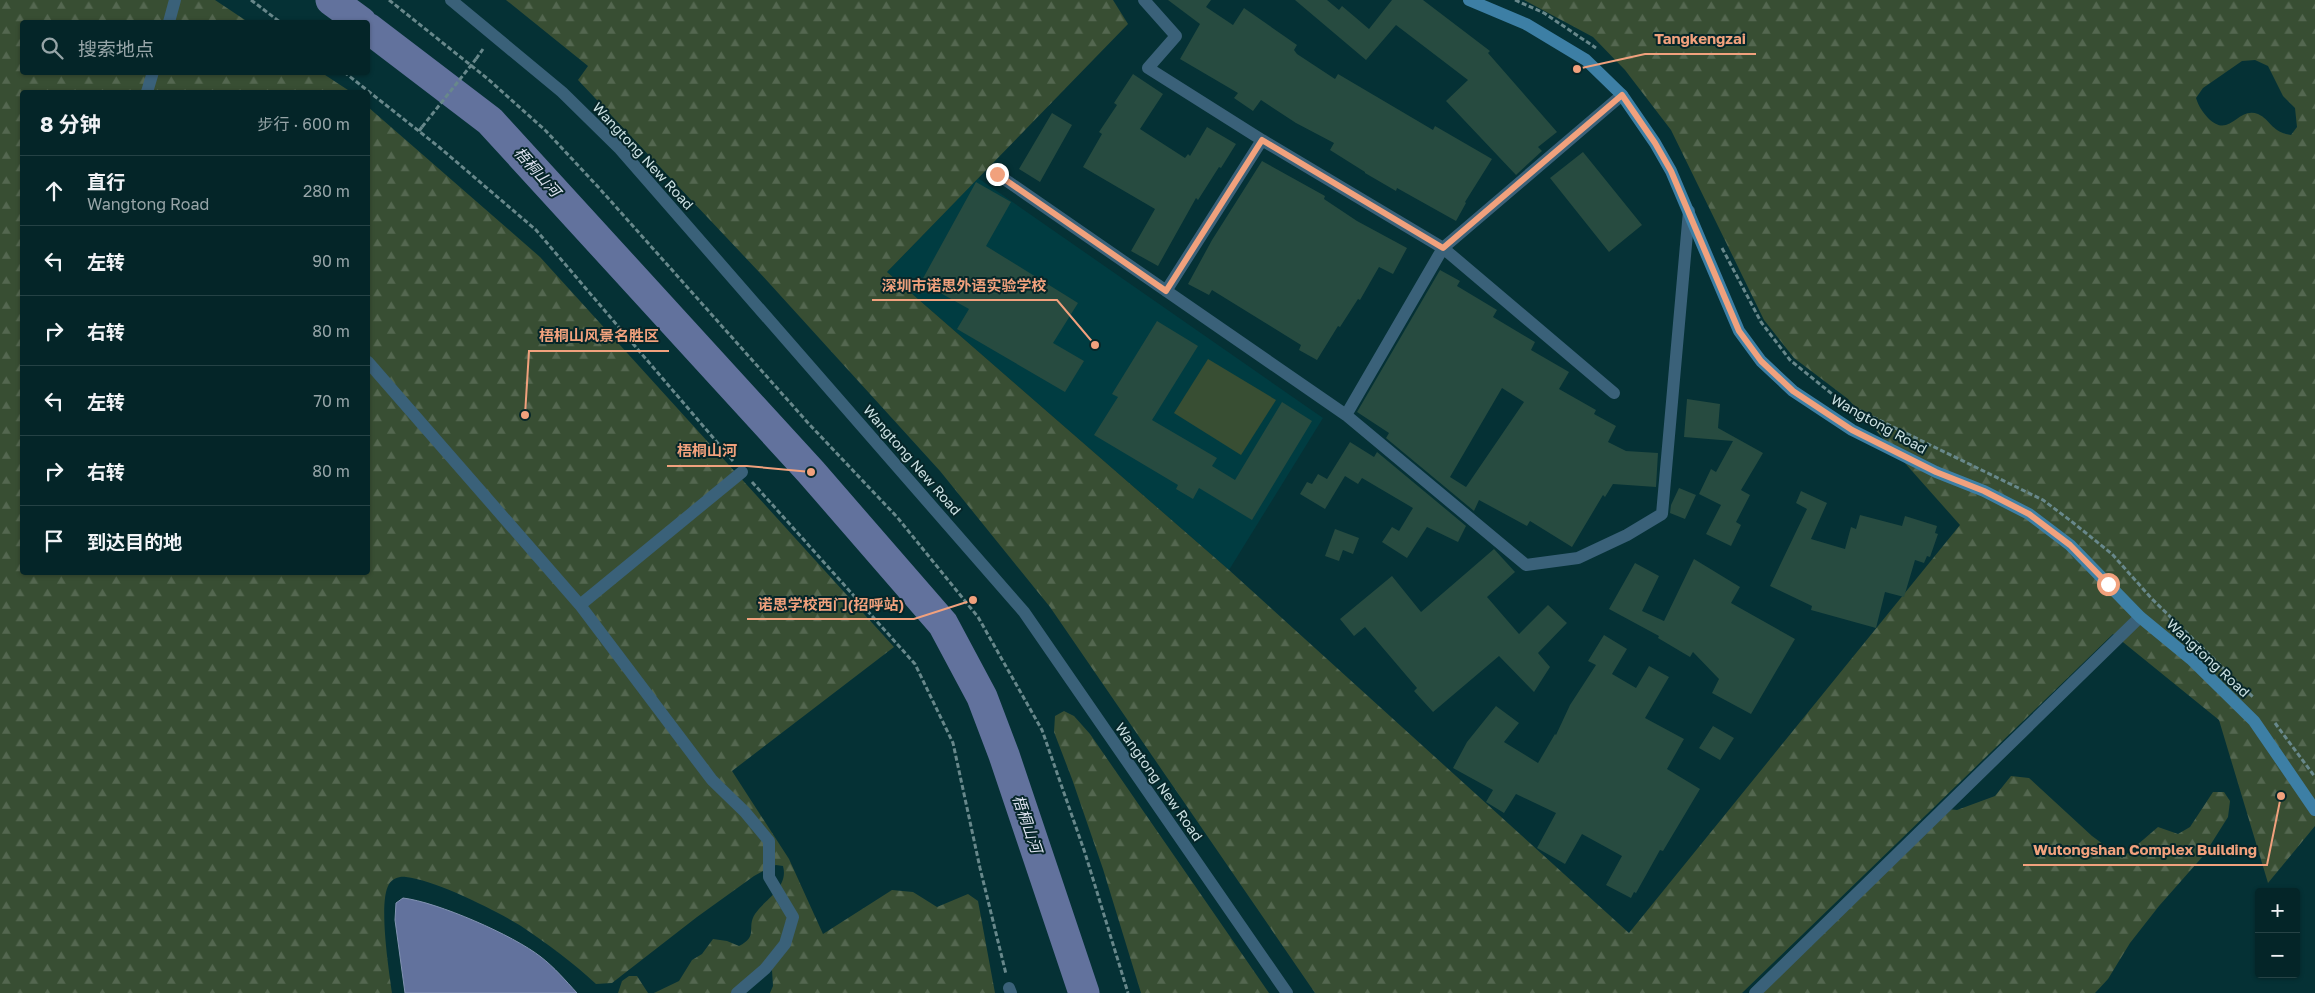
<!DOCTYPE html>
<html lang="zh">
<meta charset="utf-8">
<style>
:root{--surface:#042528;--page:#0d2d30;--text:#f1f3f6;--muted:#97a5a8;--line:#254245}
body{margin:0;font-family:"Golos Text","Noto Sans SC",sans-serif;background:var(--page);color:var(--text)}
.controls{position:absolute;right:15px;bottom:15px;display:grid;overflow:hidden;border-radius:5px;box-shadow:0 1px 4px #0004}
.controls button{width:45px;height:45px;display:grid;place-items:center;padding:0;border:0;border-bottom:1px solid var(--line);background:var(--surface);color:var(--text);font:25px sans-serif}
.stop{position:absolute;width:15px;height:15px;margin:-11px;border:4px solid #f1a17d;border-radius:50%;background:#fff}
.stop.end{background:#f1a17d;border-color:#fff;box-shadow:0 1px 5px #0008}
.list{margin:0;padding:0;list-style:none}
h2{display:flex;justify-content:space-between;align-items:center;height:65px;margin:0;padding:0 20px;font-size:21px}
h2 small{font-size:16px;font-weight:400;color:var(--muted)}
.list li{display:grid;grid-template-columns:32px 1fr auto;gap:15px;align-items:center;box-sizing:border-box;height:70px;padding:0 20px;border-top:1px solid var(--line)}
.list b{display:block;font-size:19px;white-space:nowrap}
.list p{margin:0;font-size:16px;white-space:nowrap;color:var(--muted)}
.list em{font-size:16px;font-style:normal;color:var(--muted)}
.icon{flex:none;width:28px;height:28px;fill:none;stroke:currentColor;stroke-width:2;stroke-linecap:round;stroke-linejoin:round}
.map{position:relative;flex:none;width:2315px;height:993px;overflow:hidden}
.search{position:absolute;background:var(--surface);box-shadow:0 1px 4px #0004;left:20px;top:20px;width:350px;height:55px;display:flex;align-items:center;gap:12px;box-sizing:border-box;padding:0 18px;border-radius:5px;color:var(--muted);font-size:19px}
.panel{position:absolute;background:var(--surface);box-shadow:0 1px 4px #0004;left:20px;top:90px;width:350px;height:485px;border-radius:5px}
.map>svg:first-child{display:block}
.built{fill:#003c41}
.forest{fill:url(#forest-firs);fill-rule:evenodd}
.park{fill:#384e33}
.water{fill:#62729d;stroke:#8293b2}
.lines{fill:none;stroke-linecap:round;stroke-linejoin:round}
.river{stroke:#62729d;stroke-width:31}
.building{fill:#274b40;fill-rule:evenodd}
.path{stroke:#68888b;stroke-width:3;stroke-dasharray:5 2.5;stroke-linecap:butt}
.minor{stroke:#3a6179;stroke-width:12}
.tertiary{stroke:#3a6179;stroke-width:12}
.secondary{stroke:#3d7fa5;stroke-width:12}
.path-bridge{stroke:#68888b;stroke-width:3;stroke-dasharray:5 2.5;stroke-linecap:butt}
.route{stroke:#f1a17d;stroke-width:6}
.labels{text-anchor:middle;stroke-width:4;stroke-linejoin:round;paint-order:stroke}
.street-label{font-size:14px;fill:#cce1e3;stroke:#062629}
.water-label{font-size:15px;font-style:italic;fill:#dfe4f2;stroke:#062629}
.leader{fill:none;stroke:#f1a17d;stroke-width:2}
.callout-dot{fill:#f1a17d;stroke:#062629;stroke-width:2}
.callout-label{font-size:15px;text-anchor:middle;font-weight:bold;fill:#f1a17d;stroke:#062629;stroke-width:4;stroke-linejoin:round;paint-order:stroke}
</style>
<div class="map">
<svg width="2315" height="993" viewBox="0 0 2315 993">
<defs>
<pattern id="forest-firs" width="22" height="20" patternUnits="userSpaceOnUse" patternTransform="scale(1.25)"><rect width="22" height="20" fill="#384e33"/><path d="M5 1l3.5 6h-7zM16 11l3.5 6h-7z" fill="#546750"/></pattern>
</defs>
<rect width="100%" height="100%" fill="#053135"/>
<path class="built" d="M978,178L1323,418L1229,570L887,272Z"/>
<path class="forest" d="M0,0H215L248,22H22V72L322,73L351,92H22V572H368V107L540,257L894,647L732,771L789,859L823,934L892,890L913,892L937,907L968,894L978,901L995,993H770L773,986L772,970L738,993H654L679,981L692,960L702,954L713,939L727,941L739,946C759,936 746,928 755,914C765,899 789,888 783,866L776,865L770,867L754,876L697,917L612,983L596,984C574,963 546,943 521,926C495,910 435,880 406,877C400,876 393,878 389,884C378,902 389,970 392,993H0Z
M506,0H1113L1128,24L887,272L1229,570L1629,933L1960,525L1848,399L1794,358L1764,320L1671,130L1625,70L1593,37L1524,0H2315V826L2268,883L2219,720L2113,634L1742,993H1315L1050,607L940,471L759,272L578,80L588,66ZM2255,60L2268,66L2283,96L2295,108L2297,127L2291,135C2271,132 2271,120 2258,114C2237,106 2230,140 2208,118C2202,111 2199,107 2196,98L2203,88L2242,61Z
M1064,711L1074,716L1090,734L1269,993H1141L1103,869L1072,779L1054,732L1055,716Z
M2011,776L2029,778L2092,836L2122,858L2158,827L2178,834L2190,827L2213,792H2224L2230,801L2228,817L2204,855L2159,906L2130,943L2108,979L2095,993H1760L1947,809L1957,810L1995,796Z
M629,976H637L648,993H618L622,981Z"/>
<path class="park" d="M1208,359L1276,400L1241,455L1174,413Z"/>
<path class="water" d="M403,898C437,902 513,935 541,957C554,967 566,981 577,993H405L395,920L396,903Z"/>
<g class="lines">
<path class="river" d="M331,0L361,22
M368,28L490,121L811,472L943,624L982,697L1004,755L1084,993"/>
</g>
<path class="building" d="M1168,0H1211L1206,7L1233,25L1244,8L1297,45L1294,50L1297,54L1335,79L1338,74L1433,130L1435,126L1492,159L1465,202L1466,203L1456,221L1397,188L1396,191L1365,173V172L1330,150L1334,143L1296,123L1261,100L1253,111L1234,98L1238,93L1180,59L1200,24Z
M1295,0H1327L1339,10L1342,6L1369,29L1392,0H1423L1490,51L1488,53L1557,132L1538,147L1542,151L1516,175L1446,101L1468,80L1396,25L1366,60Z
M1133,74L1163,94L1140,129L1185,158L1188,154L1190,156L1207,127L1236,144L1221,168L1219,167L1198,200L1196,198L1158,266L1131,251L1155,209L1083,167L1102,134L1099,132L1117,105L1114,103Z
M1052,113L1072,125L1040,182L1019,169Z
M1583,152L1642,225L1609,252L1550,178Z
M1262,161L1325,196L1324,199L1357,221L1407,248L1393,274L1379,267L1360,300L1358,299L1340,327L1338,326L1317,360L1299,350L1301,345L1212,290L1209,295L1188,284L1212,240Z
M976,182L1011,202L986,246L1078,303L1053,343L1084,361L1065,392L957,329L969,309L921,282Z
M1440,270L1460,281L1457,286L1497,310L1493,317L1535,342L1531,350L1569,372L1559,389L1596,410L1594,414L1616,426L1608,442L1626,451L1658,453L1656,487L1613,484L1605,497L1603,495L1572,547L1530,521L1527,526L1479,500L1474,511L1386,438L1389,433L1357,412ZM1502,388L1524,402L1466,487L1450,477Z
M1157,321L1198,346L1152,420L1217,458L1212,466L1235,480L1282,402L1312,421L1252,520L1199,488L1193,499L1176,489L1178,485L1094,435L1118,397L1112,394Z
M1687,399L1720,404L1718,428L1763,453L1741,490L1750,495L1736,522L1741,525L1731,546L1706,534L1721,505L1699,494L1711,469L1716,472L1733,441L1684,437Z
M1350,442L1374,457L1377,452L1466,526L1458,542L1427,527L1407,558L1382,542L1392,527L1399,531L1413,508L1362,478L1358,484L1345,476L1325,509L1300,494L1307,482L1312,484L1318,474L1327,479Z
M1679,488L1696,495L1685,519L1670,513L1671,505Z
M1801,491L1827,503L1811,539L1845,549L1851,527L1856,529L1860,515L1902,526L1905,516L1937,526L1935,533L1938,534L1930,557L1927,556L1924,563L1915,560L1904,597L1885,592L1876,628L1811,610L1812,606L1770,586L1807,509L1796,503Z
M1335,529L1359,538L1353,554L1343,550L1339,561L1325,556Z
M1494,549L1515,572L1487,597L1519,634L1548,605L1567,623L1538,653L1550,667L1534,692L1499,656L1433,712L1414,691L1417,688L1365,627L1354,636L1340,619L1392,576L1421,612Z
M1694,559L1740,587L1731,603L1795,639L1751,714L1712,693L1719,679L1693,652L1690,657L1658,638L1659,636L1609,609L1635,563L1659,576L1642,611L1664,621Z
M1604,635L1627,649L1612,674L1636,688L1649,666L1669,677L1645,718L1684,739L1667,769L1700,789L1663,851L1660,850L1636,893L1634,892L1631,898L1606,885L1622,856L1582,834L1565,864L1537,848L1556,813L1516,794L1504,813L1486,802L1493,790L1453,768L1467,742L1496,706L1519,723L1504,742L1538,763L1555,734L1556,735L1570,705L1596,665L1588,661Z
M1713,726L1734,738L1720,760L1699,748Z"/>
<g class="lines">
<path class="path" d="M251,0L280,22
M389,0L488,79L546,131L600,189L809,424L897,517L978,617L1042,730L1085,853L1128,993
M1515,0L1544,13L1596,48
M476,59L483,49
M344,72L439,147L536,230L733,461
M419,131L422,127
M1722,248L1761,322L1790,360L1842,402L2043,500L2071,521L2112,554L2152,599L2254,698
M752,482L915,664L953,743L980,868L1006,974
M2275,723L2315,777"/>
<path class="minor" d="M1144,0L1176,36L1148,68L1262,140L1443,248L1614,393
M169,22L175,0
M147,92L153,72
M997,174L1346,415L1526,565L1578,558L1627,535L1662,514L1689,211
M1166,291L1262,140
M368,362L580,605L712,780L745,812L769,841V877L793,917L785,944L765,969L737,993
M1346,415L1443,248L1622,95
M580,605L742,472
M1009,988L1011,993
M1755,993L2140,617"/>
<path class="tertiary" d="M451,0L562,92L620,149L1024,612L1287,993"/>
<path class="secondary" d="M1469,0L1526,24L1586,60L1622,95L1655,143L1671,171L1739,331L1761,361L1793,391L1852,430L1936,472L1984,491L2029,514L2070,545L2140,617L2191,659L2254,721L2315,810"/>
<path class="path-bridge" d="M422,127L476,59"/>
</g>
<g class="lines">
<path class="route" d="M997,174L1166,291L1262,140L1443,248L1622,95L1655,143L1671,171L1739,331L1761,361L1793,391L1852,430L1936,472L1984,491L2029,514L2070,545L2108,584"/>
</g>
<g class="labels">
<g class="street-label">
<text transform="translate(643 156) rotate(47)" y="5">Wangtong New Road</text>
<text transform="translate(1879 424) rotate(29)" y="5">Wangtong Road</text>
<text transform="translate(912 460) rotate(49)" y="5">Wangtong New Road</text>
<text transform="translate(2208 658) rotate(43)" y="5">Wangtong Road</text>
<text transform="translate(1159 782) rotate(55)" y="5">Wangtong New Road</text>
</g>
<g class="water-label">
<text transform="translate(537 172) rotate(48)" y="5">梧桐山河</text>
<text transform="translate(1027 824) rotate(71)" y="5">梧桐山河</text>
</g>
</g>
<path class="leader" d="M1577 69L1645 54H1756M1095 345L1057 300H872M525 415L529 351H669M811 472L747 466H667M973 600L914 619H747M2281 796L2267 865H2023"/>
<g class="callout-dot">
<circle cx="1577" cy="69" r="5"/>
<circle cx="1095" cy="345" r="5"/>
<circle cx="525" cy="415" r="5"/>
<circle cx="811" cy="472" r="5"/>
<circle cx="973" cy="600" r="5"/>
<circle cx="2281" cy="796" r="5"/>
</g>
<g class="callout-label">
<text x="1700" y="44">Tangkengzai</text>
<text x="964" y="291">深圳市诺思外语实验学校</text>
<text x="599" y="341">梧桐山风景名胜区</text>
<text x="707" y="456">梧桐山河</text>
<text x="831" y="610">诺思学校西门(招呼站)</text>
<text x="2145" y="855">Wutongshan Complex Building</text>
</g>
</svg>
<div class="controls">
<button>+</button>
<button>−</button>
</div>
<div class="stop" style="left:2108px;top:584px"></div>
<div class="stop end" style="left:997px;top:174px"></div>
<div class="search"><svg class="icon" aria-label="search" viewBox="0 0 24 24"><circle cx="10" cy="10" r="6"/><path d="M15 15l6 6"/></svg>搜索地点</div>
<section class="panel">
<h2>8 分钟<small>步行 · 600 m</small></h2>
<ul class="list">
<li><svg class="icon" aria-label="ahead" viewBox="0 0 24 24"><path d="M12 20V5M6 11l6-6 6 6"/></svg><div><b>直行</b><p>Wangtong Road</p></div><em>280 m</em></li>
<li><svg class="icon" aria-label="left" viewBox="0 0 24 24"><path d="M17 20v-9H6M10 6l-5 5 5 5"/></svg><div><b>左转</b></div><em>90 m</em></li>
<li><svg class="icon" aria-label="right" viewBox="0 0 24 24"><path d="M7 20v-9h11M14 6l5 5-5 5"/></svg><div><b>右转</b></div><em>80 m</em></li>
<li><svg class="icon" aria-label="left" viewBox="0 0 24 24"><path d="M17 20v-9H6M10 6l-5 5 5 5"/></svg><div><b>左转</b></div><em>70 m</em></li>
<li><svg class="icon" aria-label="right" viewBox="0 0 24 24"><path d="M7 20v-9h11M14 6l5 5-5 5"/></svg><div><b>右转</b></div><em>80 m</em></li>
<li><svg class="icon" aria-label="arrive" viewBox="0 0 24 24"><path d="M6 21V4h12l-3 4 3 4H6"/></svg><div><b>到达目的地</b></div></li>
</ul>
</section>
</div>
